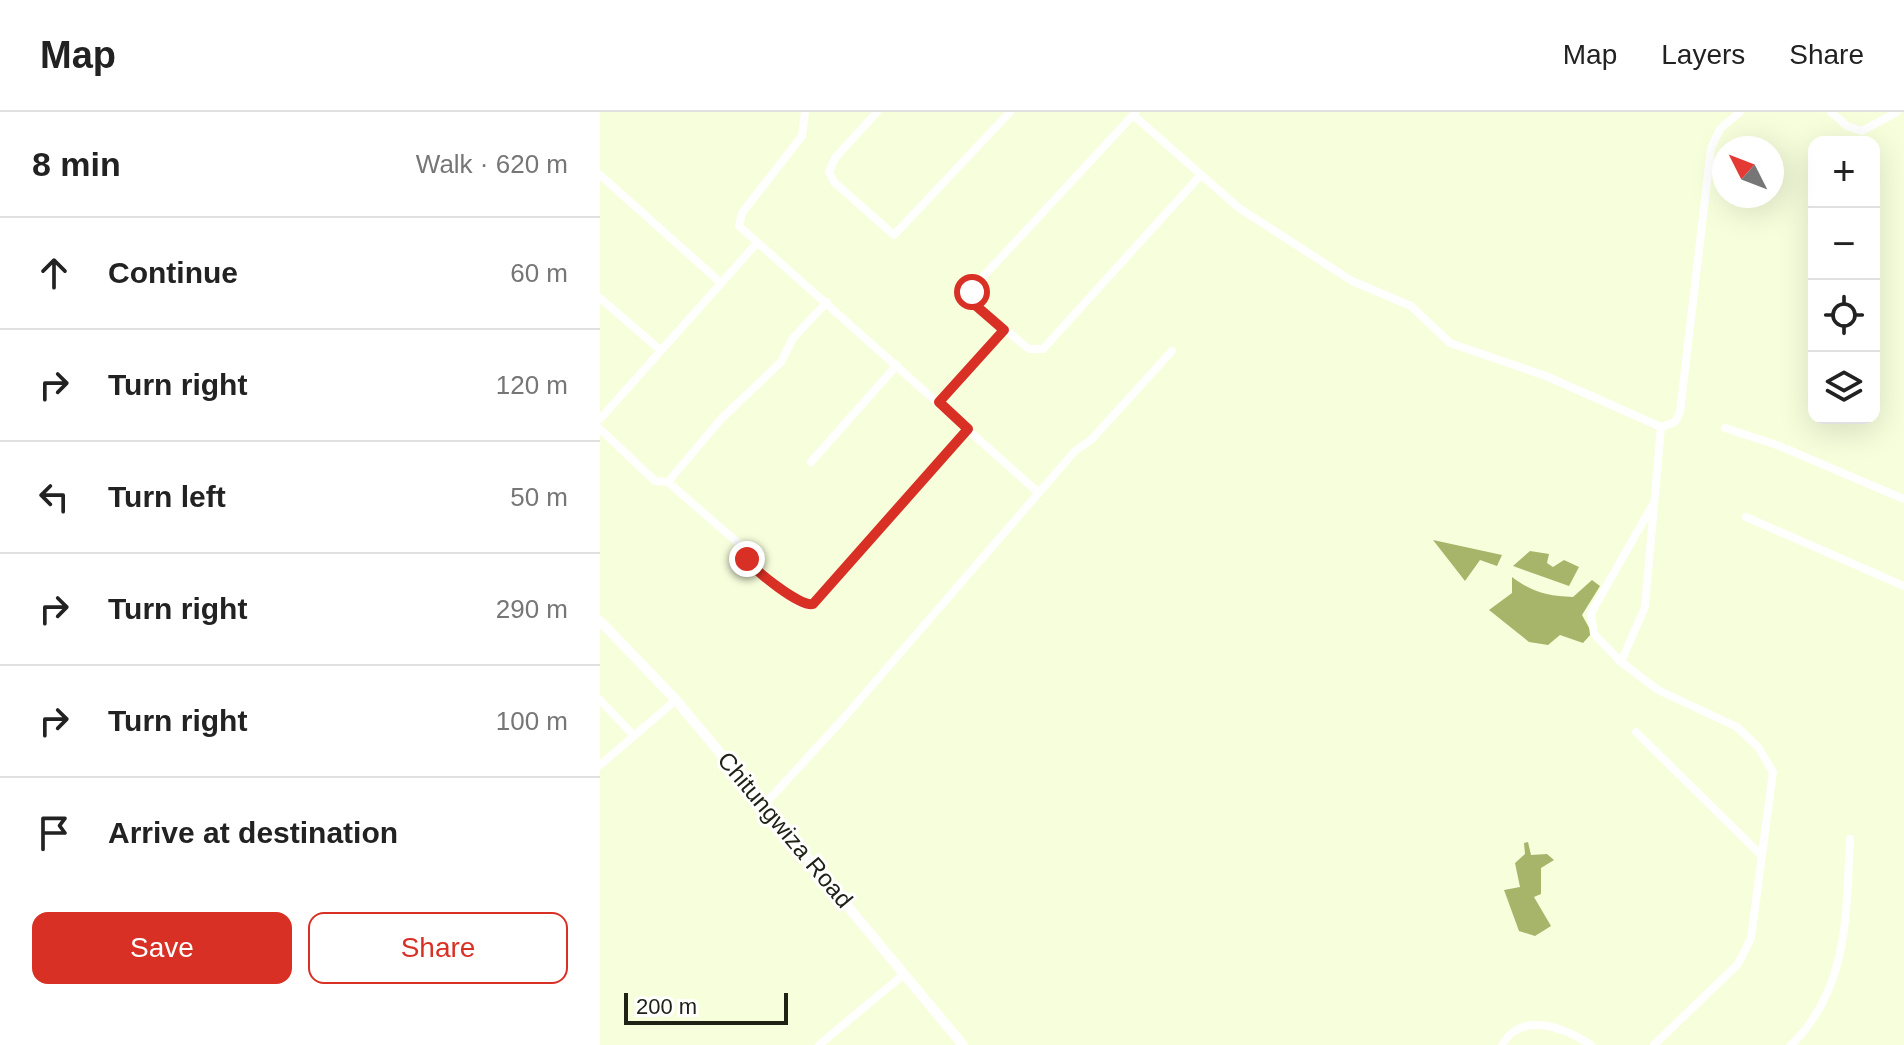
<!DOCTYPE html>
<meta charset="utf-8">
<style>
:root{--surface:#fff;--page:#f6f6f6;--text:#222;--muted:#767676;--line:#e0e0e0;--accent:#d93025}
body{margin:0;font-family:Helvetica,sans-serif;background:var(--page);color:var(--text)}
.controls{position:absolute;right:24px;top:24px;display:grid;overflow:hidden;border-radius:16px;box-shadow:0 8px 32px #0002}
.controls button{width:72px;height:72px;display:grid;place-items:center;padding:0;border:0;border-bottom:2px solid var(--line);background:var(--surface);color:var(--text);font:40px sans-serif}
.compass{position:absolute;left:1112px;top:24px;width:72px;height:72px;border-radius:50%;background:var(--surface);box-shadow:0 8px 32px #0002;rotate:312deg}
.scale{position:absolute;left:24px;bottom:20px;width:164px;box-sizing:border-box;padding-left:8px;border:4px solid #202216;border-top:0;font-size:22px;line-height:28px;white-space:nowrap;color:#202216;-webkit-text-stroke:6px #fff;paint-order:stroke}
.stop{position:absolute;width:24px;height:24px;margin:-18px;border:6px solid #d93025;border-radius:50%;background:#fff}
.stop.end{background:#d93025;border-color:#fff;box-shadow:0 2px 8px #0008}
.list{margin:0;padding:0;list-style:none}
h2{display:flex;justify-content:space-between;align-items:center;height:104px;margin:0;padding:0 32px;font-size:34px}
h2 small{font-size:26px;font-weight:400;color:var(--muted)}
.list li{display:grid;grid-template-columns:52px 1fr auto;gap:24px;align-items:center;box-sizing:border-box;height:112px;padding:0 32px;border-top:2px solid var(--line)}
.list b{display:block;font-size:30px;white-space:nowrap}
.list em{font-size:26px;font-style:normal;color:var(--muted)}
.actions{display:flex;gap:16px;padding:24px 32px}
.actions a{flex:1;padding:18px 0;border:2px solid var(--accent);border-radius:16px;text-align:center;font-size:28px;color:var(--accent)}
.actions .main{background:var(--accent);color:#fff}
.icon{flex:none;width:44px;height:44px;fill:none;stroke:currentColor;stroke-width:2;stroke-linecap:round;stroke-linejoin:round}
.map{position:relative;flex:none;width:1304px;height:933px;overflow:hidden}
header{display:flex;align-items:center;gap:48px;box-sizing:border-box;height:112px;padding:0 40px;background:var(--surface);border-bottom:2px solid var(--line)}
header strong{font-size:38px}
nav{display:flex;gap:44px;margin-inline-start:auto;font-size:28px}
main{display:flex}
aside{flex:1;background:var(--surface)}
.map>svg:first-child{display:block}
.water{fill:#a7b56b}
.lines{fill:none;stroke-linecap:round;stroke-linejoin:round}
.minor{stroke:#fff;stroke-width:8}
.major{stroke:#fff;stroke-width:10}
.route{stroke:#d93025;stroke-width:10}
.labels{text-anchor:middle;stroke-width:6;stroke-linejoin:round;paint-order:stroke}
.street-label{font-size:24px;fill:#202216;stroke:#fff}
</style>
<header>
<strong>Map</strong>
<nav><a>Map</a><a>Layers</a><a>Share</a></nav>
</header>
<main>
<aside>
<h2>8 min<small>Walk · 620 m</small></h2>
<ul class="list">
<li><svg class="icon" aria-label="ahead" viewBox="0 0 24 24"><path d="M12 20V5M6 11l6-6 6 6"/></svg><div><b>Continue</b></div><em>60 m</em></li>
<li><svg class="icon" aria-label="right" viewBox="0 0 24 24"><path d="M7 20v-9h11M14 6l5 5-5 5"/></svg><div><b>Turn right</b></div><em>120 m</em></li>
<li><svg class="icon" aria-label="left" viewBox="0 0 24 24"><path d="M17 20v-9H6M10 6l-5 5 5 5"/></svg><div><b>Turn left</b></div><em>50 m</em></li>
<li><svg class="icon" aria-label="right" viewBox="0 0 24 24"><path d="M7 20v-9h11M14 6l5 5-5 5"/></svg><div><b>Turn right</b></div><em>290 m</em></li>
<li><svg class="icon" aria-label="right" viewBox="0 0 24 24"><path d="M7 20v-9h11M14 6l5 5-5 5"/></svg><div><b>Turn right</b></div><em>100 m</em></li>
<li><svg class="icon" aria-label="arrive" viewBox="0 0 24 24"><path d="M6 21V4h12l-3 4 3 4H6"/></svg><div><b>Arrive at destination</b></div></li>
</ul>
<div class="actions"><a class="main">Save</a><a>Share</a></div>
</aside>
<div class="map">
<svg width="1304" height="933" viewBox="0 0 1304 933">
<rect width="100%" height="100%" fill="#f7fedc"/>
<path class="water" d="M833,428L902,443L897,454L880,448L865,469Z
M930,439L949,442L947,451L953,455L964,448L979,455L969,474L913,454Z
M912,465C933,481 948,484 973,485L992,468L1000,474L982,503L992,521L983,531L960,523L948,533L929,530L889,498L912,481Z
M928,730L931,743L947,742L954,748L941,756V782L934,785L951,814L935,824L919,819L904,778L920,775L915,751L925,742L924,731Z"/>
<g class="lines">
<path class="minor" d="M205,0L202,24L142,101L139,114L439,381
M277,0L235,46L229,60L234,70L294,123L410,0
M1231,0L1247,14L1262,19L1297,0
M535,1L381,167L372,180L374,192L429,237H443L600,64
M533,3L639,96L752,169L811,194L850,231L946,264L1061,315L1075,310L1080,300L1111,36L1120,17L1140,0
M0,63L120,170
M0,186L59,237
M339,290L404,218
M0,307L156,132
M1125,316L1177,333L1304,387
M0,317L55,369L68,370L121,307L181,250L193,226L227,190
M211,350L297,253
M68,370L137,430L156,458L199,491L210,494L368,317
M1146,405L1304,474
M1021,550L994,522L991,501L1052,394
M0,588L34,624
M1036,620L1160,742
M0,653L76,588
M165,692L243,607L475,339L491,328L572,239
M219,933L303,863
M902,933C922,898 965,916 991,933
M1054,933L1138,852L1151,826L1173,660L1158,635L1137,615L1058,578L1021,550L1045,495L1061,315
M1191,933C1249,877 1246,802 1250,727"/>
<path class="major" d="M0,509L76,588L363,933"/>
</g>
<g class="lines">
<path class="route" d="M147,447C155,459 200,495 213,492L368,317L339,290L404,218L374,192L372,180"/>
</g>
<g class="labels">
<g class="street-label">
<text transform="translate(185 718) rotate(50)" y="8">Chitungwiza Road</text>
</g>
</g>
</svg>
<div class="controls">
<button>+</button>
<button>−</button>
<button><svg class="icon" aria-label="locate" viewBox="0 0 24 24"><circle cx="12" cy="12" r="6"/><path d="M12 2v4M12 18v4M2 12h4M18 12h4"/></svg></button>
<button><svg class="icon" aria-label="layers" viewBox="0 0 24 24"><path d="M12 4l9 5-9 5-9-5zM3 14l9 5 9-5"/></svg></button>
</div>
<svg class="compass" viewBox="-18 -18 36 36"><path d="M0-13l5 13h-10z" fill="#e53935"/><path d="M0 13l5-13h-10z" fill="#767676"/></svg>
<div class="scale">200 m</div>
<div class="stop" style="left:372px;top:180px"></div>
<div class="stop end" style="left:147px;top:447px"></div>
</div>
</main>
